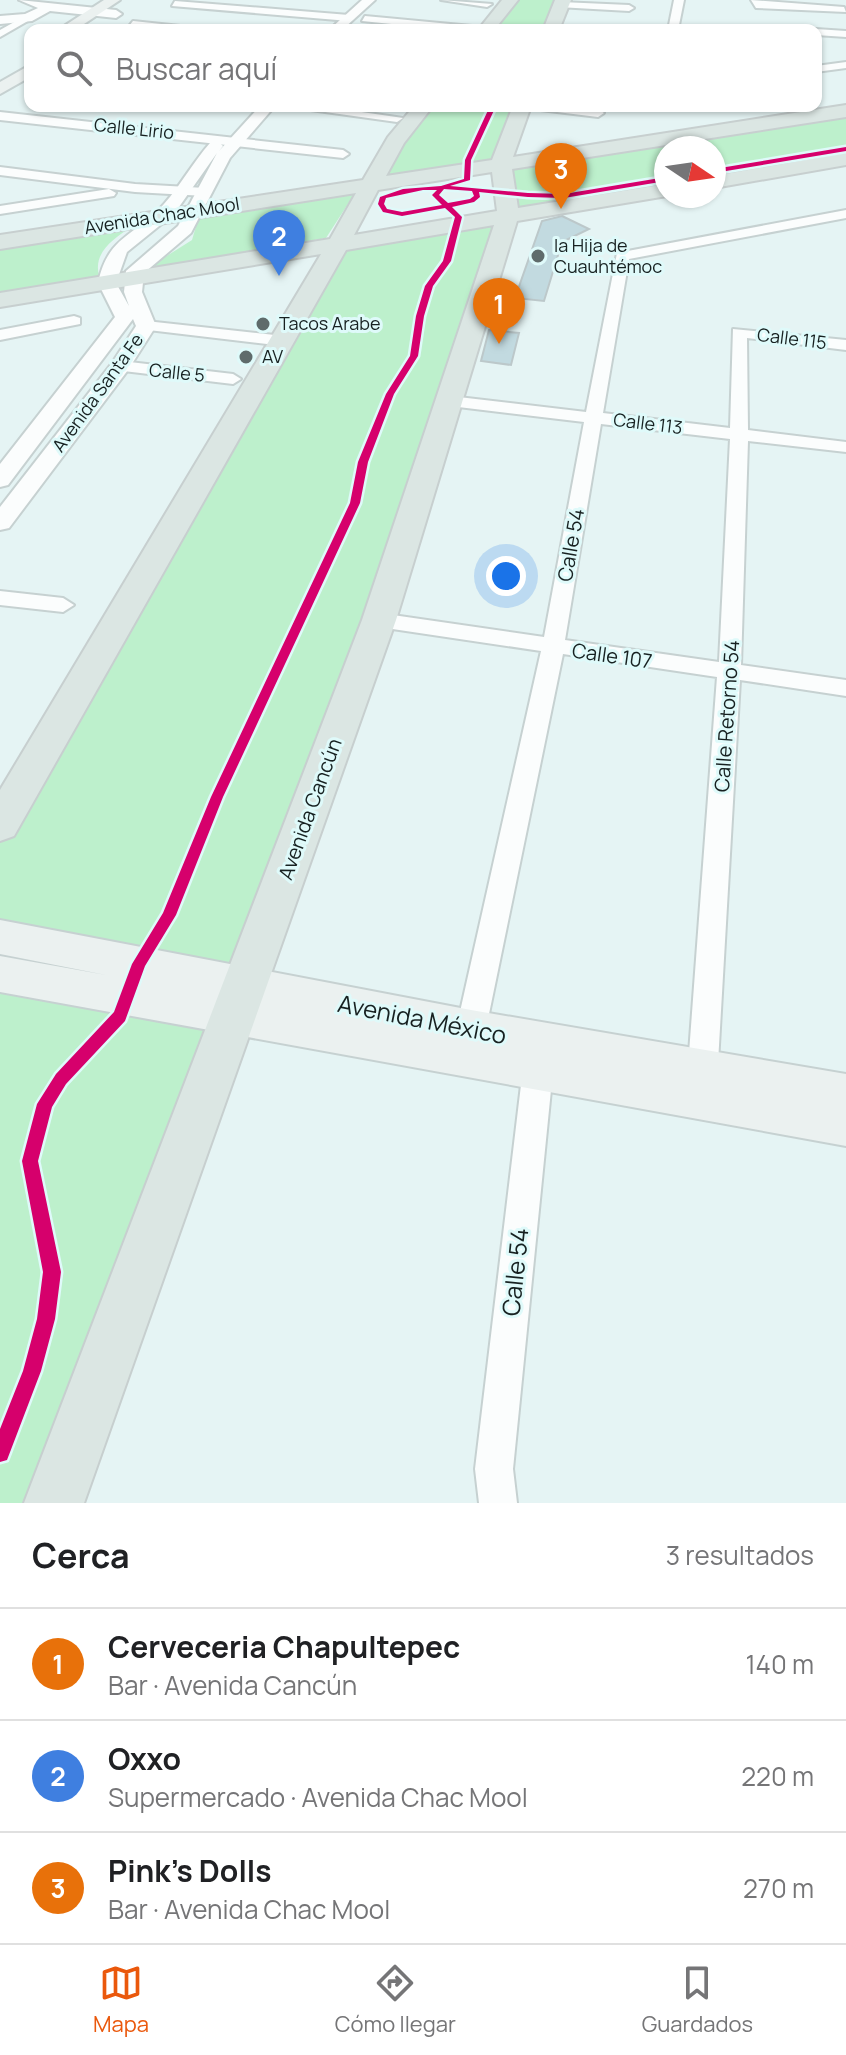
<!DOCTYPE html>
<html lang="es">
<meta charset="utf-8">
<style>
:root{--surface:#fff;--page:#f2f2f2;--text:#202124;--muted:#757577;--line:#e0e0e0;--accent:#ea580c}
body{margin:0;font-family:Manrope,sans-serif;background:var(--page);color:var(--text)}
.compass{position:absolute;left:654px;top:136px;width:72px;height:72px;border-radius:50%;background:var(--surface);box-shadow:0 2px 6px #0004;rotate:103deg}
.you{position:absolute;left:506px;top:576px;width:28px;height:28px;margin:-20px;border:6px solid #fff;border-radius:50%;background:#1a73e8;box-shadow:0 0 0 12px #1a73e833}
.badge{display:grid;place-items:center;width:52px;height:52px;border-radius:50%;background:var(--accent);color:#fff;font-size:26px;font-weight:700}
.pin{position:absolute;translate:-50% -66px;filter:drop-shadow(0 2px 4px #0008)}
.pin::after{content:'';position:absolute;top:42px;width:28px;height:24px;background:inherit;clip-path:polygon(0 0,100% 0,50% 100%)}
.list{margin:0;padding:0;list-style:none}
h2{display:flex;justify-content:space-between;align-items:center;height:104px;margin:0;padding:0 32px;font-size:34px}
h2 small{font-size:26px;font-weight:400;color:var(--muted)}
.list li{display:grid;grid-template-columns:52px 1fr auto;gap:24px;align-items:center;box-sizing:border-box;height:112px;padding:0 32px;border-top:2px solid var(--line)}
.list b{display:block;font-size:30px;white-space:nowrap}
.list p{margin:0;font-size:26px;white-space:nowrap;color:var(--muted)}
.list em{font-size:26px;font-style:normal;color:var(--muted)}
.icon{flex:none;width:44px;height:44px;fill:none;stroke:currentColor;stroke-width:2;stroke-linecap:round;stroke-linejoin:round}
.map{position:relative;flex:none;width:846px;height:1503px;overflow:hidden}
.search{position:absolute;background:var(--surface);box-shadow:0 2px 6px #0004;left:24px;right:24px;top:24px;height:88px;display:flex;align-items:center;gap:20px;box-sizing:border-box;padding:0 28px;border-radius:16px;color:var(--muted);font-size:30px}
.sheet{height:440px;background:var(--surface)}
nav{display:flex;justify-content:space-around;align-items:center;box-sizing:border-box;height:112px;border-top:2px solid var(--line);background:var(--surface);font-size:22px;color:var(--muted)}
nav a{display:grid;justify-items:center;gap:4px}
nav .on{color:var(--accent)}
.map>svg:first-child{display:block}
.green{fill:#bdf0cc}
.building{fill:#c2dae0;stroke:#bcc8ca;stroke-width:2}
.lines{fill:none;stroke-linecap:round;stroke-linejoin:round}
.minor-casing{stroke:#c6d1d1;stroke-width:4}
.tertiary-casing{stroke:#c6d1d1;stroke-width:4}
.secondary-casing{stroke:#c6d1d1;stroke-width:4}
.primary-casing{stroke:#c7cfcf;stroke-width:4}
.minor{fill:#fbfdfd;fill-rule:evenodd}
.tertiary{fill:#fbfdfd;fill-rule:evenodd}
.secondary{fill:#ebf1f0;fill-rule:evenodd}
.primary{fill:#dbe6e3;fill-rule:evenodd}
.cycleway-casing{stroke:#dffafa;stroke-width:5}
.cycleway{fill:#d6006c;fill-rule:evenodd}
.poi-dot{fill:#5f6b6b;stroke:#dffafa;stroke-width:3}
.labels{text-anchor:middle;stroke-width:6;stroke-linejoin:round;paint-order:stroke}
.far-street-label{font-size:18px;fill:#172121;stroke:#dffafa}
.far-poi-label{font-size:18px;fill:#172121;stroke:#dffafa;text-anchor:start}
.street-label{font-size:20px;fill:#172121;stroke:#dffafa}
.near-street-label{font-size:24px;fill:#172121;stroke:#dffafa}
</style>
<div class="map">
<svg width="846" height="1503" viewBox="0 0 846 1503">
<rect width="100%" height="100%" fill="#e5f4f4"/>
<path class="green" d="M510,0H562L551,30H486Z
M423,106H522L496,162L385,176Z
M846,112V158L714,179V148H666V187L518,210L507,165Z
M357,190L326,238L146,269L192,240L199,216Z
M496,222L245,986L0,937V828L349,247Z
M131,227C113,239 91,254 100,278L0,294V247Z
M0,974L233,1014L59,1503H0Z"/>
<path class="building" d="M562,216L589,229L562,242L544,301L515,298L542,221Z
M489,330L519,333L511,365L481,361Z"/>
<g class="lines">
<g class="minor-casing">
<path id="minor" d="M441,0L492,4L487,7Z
M674,0H684L678,30H668Z
M751,0L844,7L846,12L756,8Z
M175,1L349,15L354,18L349,21L172,6Z
M561,2L629,5L634,8L629,11L558,7Z
M25,16L33,18L0,37V30Z
M365,16L472,26L477,29L451,30L362,21Z
M133,21L190,27L195,30L129,26Z
M756,27L792,30H751Z
M816,29L846,31V37L816,35V30H812Z
M846,62V68L816,72V66Z
M282,106H320L403,118L397,122Z
M553,106L598,109L604,113L598,117L516,107Z
M0,112L343,150L349,154L343,158L0,120Z
M0,167L135,184L205,188L212,192L205,196L135,192L0,175Z
M109,189L116,193L114,196L0,214V206Z
M846,210V218L629,259L603,413L730,428L733,329L846,340V350L747,338L748,430L846,442V452L748,441L741,665L846,680V696L740,680L717,1080L713,1090L702,1094L691,1090L687,1080L717,677L563,654L483,1043L478,1053L468,1057L458,1053L453,1043L541,651L379,627L368,620L379,613L544,637L584,422L450,406L441,401L450,396L586,412L617,253ZM601,424L730,439L719,662L565,640Z
M74,316L80,318V324L0,340V330Z
M146,321L284,336L292,341L284,346L140,329V323Z
M121,361L233,374L241,379L233,384L115,370V362Z
M0,591L63,598L74,605L63,612L0,605Z
M539,1046L550,1050L554,1060L513,1469L517,1503H479L475,1469L524,1060L528,1050Z"/>
</g>
<g class="tertiary-casing">
<path id="tertiary" d="M19,0L116,10L122,14L116,18L50,11L32,21L0,24V16L25,14L38,8Z
M362,0H375L342,30H329Z
M260,106H275L230,158L191,233L144,273L142,292L156,326L128,370L9,528L0,530V507L112,363L136,326L133,319L8,485L0,487V464L115,317L98,283C108,235 136,236 164,204C181,185 193,162 210,143H220L223,146L219,151ZM217,153L178,226L126,271L124,292L129,306L116,283L127,252L174,214Z"/>
</g>
<g class="secondary-casing">
<path id="secondary" d="M104,0H120L75,30H58Z
M30,65V77L0,94V82Z
M0,920L471,1010L846,1074V1146L0,992V956L106,975L0,954Z"/>
</g>
<g class="primary-casing">
<path id="primary" d="M502,0H518L494,30H478Z
M555,0H571L559,30H543Z
M846,105V117L512,169L518,208L666,184L667,196L517,221L396,620L84,1503H24L362,620L494,225L346,250L14,836L0,841V790L321,254L0,307V293L330,239L356,193L0,249V235L363,180L388,137L414,106H433L404,143L386,176L492,160L513,106H531L513,157ZM492,172L497,211L354,235L378,190Z
M846,153V165L714,188V176Z"/>
</g>
<use href="#minor" class="minor"/>
<use href="#tertiary" class="tertiary"/>
<use href="#secondary" class="secondary"/>
<use href="#primary" class="primary"/>
<g class="cycleway-casing">
<path id="cycleway" d="M490,106H496L471,160L470,180L450,186L528,193L564,194L666,177V181L564,198L528,197L479,192L480,197L474,202L452,207L462,217L451,261L433,286L424,316L418,356L394,394L368,462L360,503L223,797L176,915L145,966L125,1021L66,1084L52,1107L38,1161L61,1272L55,1319L41,1371L7,1460L0,1462V1429L23,1371L37,1319L43,1272L22,1161L37,1104L56,1074L114,1012L132,964L163,913L211,797L350,503L358,462L386,394L410,356L416,316L425,286L443,261L455,217L445,208L402,216L383,212L378,204L380,197L403,189L441,186L464,179L465,160ZM444,189L472,191L474,196L470,199L448,203L439,195ZM423,190H437L432,195L442,205L402,212L387,209L384,204L386,198Z
M846,147V151L714,173V169Z"/>
</g>
<use href="#cycleway" class="cycleway"/>
</g>
<g class="poi-dot">
<circle cx="538" cy="256" r="8"/>
<circle cx="263" cy="324" r="8"/>
<circle cx="246" cy="357" r="8"/>
</g>
<g class="labels">
<g class="far-street-label">
<text transform="translate(134 129) rotate(6)" y="6">Calle Lirio</text>
<text transform="translate(162 216) rotate(-9)" y="6">Avenida Chac Mool</text>
<text transform="translate(792 339) rotate(7)" y="6">Calle 115</text>
<text transform="translate(177 373) rotate(6)" y="6">Calle 5</text>
<text transform="translate(98 393) rotate(-54)" y="6">Avenida Santa Fe</text>
<text transform="translate(648 424) rotate(7)" y="6">Calle 113</text>
</g>
<g class="far-poi-label">
<text x="554" y="252">la Hija de<tspan x="554" dy="21">Cuauhtémoc</tspan></text>
<text x="279" y="330">Tacos Arabe</text>
<text x="262" y="363">AV</text>
</g>
<g class="street-label">
<text transform="translate(571 545) rotate(-80)" y="7">Calle 54</text>
<text transform="translate(612 656) rotate(8)" y="7">Calle 107</text>
<text transform="translate(727 716) rotate(-86)" y="7">Calle Retorno 54</text>
<text transform="translate(310 809) rotate(-70)" y="7">Avenida Cancún</text>
</g>
<g class="near-street-label">
<text transform="translate(422 1020) rotate(11)" y="8">Avenida México</text>
<text transform="translate(516 1272) rotate(-84)" y="8">Calle 54</text>
</g>
</g>
</svg>
<svg class="compass" viewBox="-18 -18 36 36"><path d="M0-13l5 13h-10z" fill="#e53935"/><path d="M0 13l5-13h-10z" fill="#757577"/></svg>
<div class="you"></div>
<div class="pin badge" style="left:499px;top:344px;background:#e8710a">1</div>
<div class="pin badge" style="left:279px;top:276px;background:#3f7fe0">2</div>
<div class="pin badge" style="left:561px;top:209px;background:#e8710a">3</div>
<div class="search"><svg class="icon" aria-label="search" viewBox="0 0 24 24"><circle cx="10" cy="10" r="6"/><path d="M15 15l6 6"/></svg>Buscar aquí</div>
</div>
<section class="sheet">
<h2>Cerca<small>3 resultados</small></h2>
<ul class="list">
<li><span class="badge" style="background:#e8710a">1</span><div><b>Cerveceria Chapultepec</b><p>Bar · Avenida Cancún</p></div><em>140 m</em></li>
<li><span class="badge" style="background:#3f7fe0">2</span><div><b>Oxxo</b><p>Supermercado · Avenida Chac Mool</p></div><em>220 m</em></li>
<li><span class="badge" style="background:#e8710a">3</span><div><b>Pink’s Dolls</b><p>Bar · Avenida Chac Mool</p></div><em>270 m</em></li>
</ul>
</section>
<nav>
<a class="on"><svg class="icon" aria-label="map" viewBox="0 0 24 24"><path d="M3 6l6-2 6 2 6-2v14l-6 2-6-2-6 2zM9 4v14M15 6v14"/></svg>Mapa</a>
<a><svg class="icon" aria-label="directions" viewBox="0 0 24 24"><path d="M12 3l9 9-9 9-9-9zM9 14v-3h6M13 9l2 2-2 2"/></svg>Cómo llegar</a>
<a><svg class="icon" aria-label="saved" viewBox="0 0 24 24"><path d="M7 4h10v16l-5-4-5 4z"/></svg>Guardados</a>
</nav>
